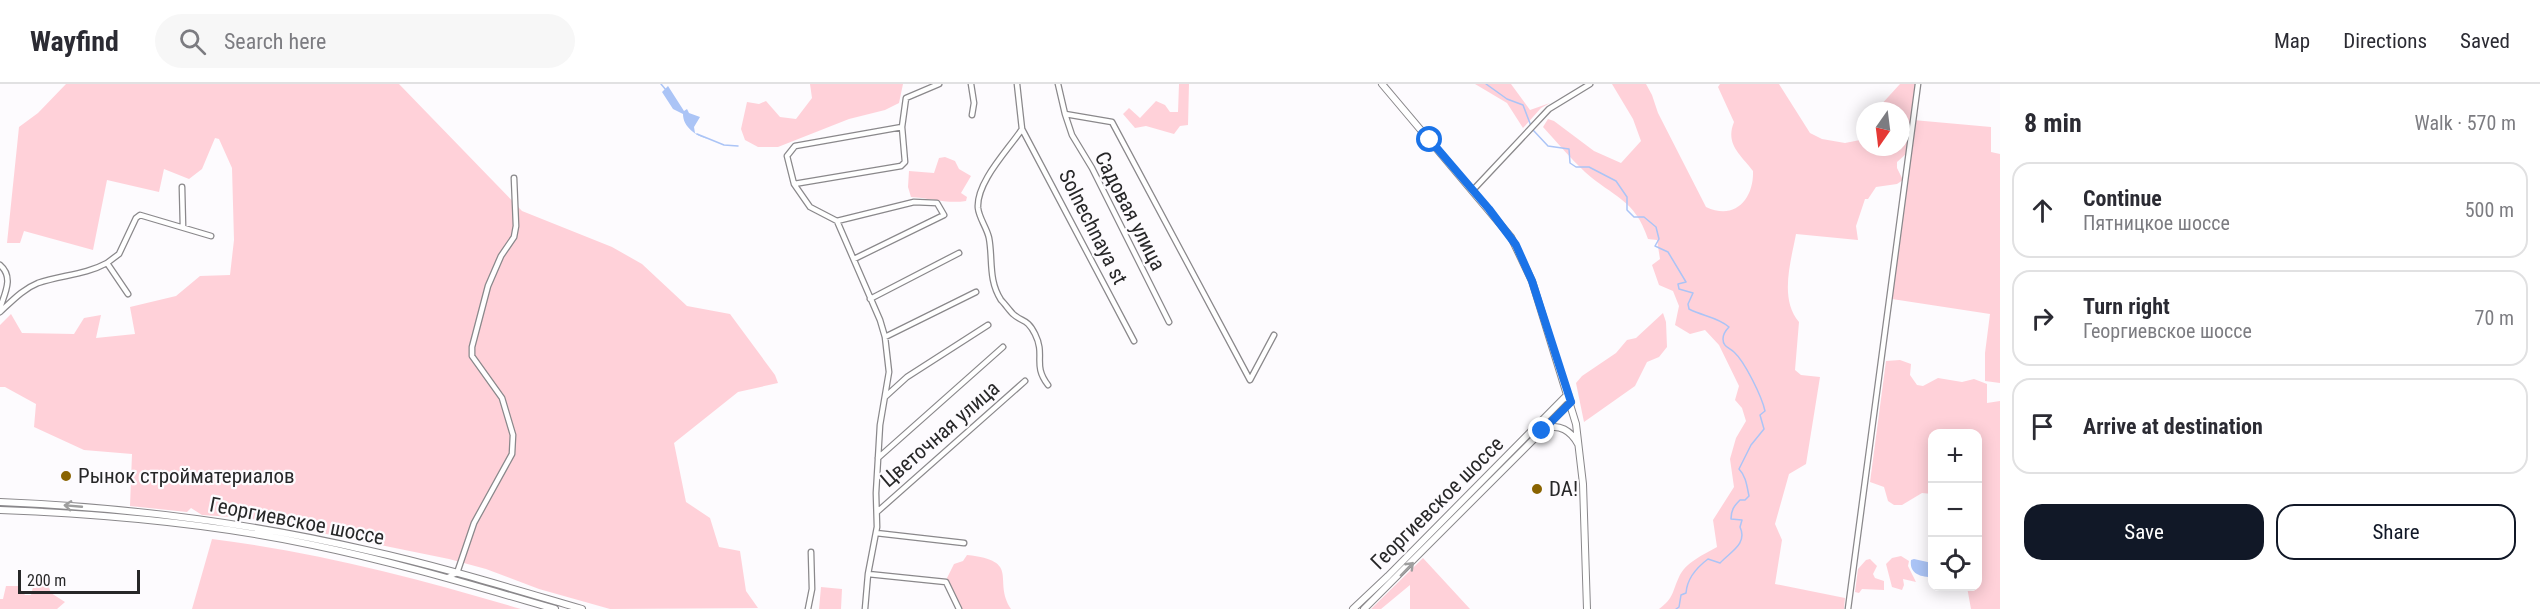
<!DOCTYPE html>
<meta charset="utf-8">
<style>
:root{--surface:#fff;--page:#f7f7f7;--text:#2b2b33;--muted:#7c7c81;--line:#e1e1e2;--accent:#111827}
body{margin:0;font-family:"Roboto Condensed",sans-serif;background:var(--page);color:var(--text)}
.controls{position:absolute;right:18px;bottom:18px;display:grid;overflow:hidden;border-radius:12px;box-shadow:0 3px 15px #0003}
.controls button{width:54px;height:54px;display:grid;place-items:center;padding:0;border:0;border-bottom:2px solid var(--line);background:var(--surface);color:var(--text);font:30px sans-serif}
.compass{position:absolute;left:1856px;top:18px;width:54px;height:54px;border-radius:50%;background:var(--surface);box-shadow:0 3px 15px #0003;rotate:194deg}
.scale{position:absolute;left:18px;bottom:15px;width:122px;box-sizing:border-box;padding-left:6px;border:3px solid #272728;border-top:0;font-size:16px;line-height:21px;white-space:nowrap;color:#272728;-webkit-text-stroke:4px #fdfbfe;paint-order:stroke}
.stop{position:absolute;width:18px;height:18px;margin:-14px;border:4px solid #1a73e8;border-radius:50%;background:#fff}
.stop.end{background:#1a73e8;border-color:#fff;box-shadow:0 2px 6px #0008}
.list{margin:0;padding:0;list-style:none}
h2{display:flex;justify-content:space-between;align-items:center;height:78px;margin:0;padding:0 24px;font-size:26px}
h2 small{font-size:20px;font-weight:400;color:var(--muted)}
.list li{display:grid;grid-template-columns:39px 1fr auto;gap:18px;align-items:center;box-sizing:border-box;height:96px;margin:0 12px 12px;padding:0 12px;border:2px solid var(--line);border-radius:18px}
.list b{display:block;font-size:22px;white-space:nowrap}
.list p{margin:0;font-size:20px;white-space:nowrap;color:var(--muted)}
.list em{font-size:20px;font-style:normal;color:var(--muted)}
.actions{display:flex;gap:12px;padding:18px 24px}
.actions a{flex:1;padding:14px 0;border:2px solid var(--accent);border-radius:18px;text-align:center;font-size:21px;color:var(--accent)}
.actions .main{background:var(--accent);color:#fff}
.icon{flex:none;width:33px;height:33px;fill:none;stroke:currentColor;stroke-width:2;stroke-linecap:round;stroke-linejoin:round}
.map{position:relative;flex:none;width:2000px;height:525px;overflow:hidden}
header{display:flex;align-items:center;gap:36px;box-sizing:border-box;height:84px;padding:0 30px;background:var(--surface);border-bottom:2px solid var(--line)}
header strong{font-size:28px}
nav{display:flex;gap:33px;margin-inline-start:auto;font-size:21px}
.search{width:420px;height:54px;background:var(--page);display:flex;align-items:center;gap:15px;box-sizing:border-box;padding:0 21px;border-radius:33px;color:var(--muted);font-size:22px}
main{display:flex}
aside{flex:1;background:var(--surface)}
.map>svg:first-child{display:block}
.green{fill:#ffd1d9}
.water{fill:#abc4f6}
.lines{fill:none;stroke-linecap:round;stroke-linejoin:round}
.stream{stroke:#abc4f6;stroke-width:1.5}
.minor-casing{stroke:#8a888b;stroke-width:7}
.major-casing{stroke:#8a888b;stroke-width:8}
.minor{stroke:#fff;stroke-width:4.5}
.major{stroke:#fff;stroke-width:6}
.oneway{stroke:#9e9e9e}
.route{stroke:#1a73e8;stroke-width:8}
.poi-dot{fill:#896301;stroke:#fdfbfe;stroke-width:2}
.labels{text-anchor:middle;stroke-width:4.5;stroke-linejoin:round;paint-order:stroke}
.street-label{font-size:21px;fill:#272728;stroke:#fdfbfe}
.poi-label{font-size:21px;fill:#272728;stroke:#fdfbfe;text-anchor:start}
</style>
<header>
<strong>Wayfind</strong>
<div class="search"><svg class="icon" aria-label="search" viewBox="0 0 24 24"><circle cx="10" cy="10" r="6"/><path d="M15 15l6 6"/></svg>Search here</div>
<nav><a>Map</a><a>Directions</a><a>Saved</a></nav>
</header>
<main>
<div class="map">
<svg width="2000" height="525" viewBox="0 0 2000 525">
<rect width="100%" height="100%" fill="#fdfbfe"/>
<path class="green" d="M66,0H399L522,127L612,163L642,180L687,222L730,230L775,291L778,299L738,308L674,359L686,418L710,434L719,463L740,467L746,507L758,524L610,525L539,505L486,485L449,475L248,434L202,431L191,424L187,428L130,422L132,370L84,366L34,343L36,320L5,303H0V241L11,230L22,249L74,250L84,234L101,231L96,254L135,250L130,223L176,212L200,192L230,191L234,156L232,84L219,55L215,54L202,85L189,95L164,85L159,108L107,96L93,166L24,147L20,159H7L19,43L38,29Z
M810,0H903L899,19L885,26L849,35L778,63H758L745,56L741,45L747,18L759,20L766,17L780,33L796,35L812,14Z
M1179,0H1189L1188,41L1180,42L1174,50L1146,42L1135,44L1123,30L1129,24L1140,34L1156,17L1165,21L1170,28H1178Z
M1475,0H1511L1530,26L1550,19L1541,24L1523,44L1507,19Z
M1612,0H1646L1652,11L1658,29L1706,123C1735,137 1754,115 1753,87C1740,70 1725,60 1734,38L1718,3L1720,0H1779L1810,49L1822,55L1845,59L1865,55V63H1901V27H1880L1879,23L1900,0H1915L1906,70L1897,78V84L1903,96L1897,100L1876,103L1868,115H1865L1856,142L1858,156L1796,150C1791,177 1779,215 1799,238L1795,286L1801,291L1820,293L1806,380L1789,390L1775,440L1782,456L1775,500L1845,514L1844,525H1659C1674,514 1672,508 1679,493C1686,478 1703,471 1717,463L1713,436L1734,403L1730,375L1736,354L1746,337L1742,324L1735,316L1739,302L1719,261L1705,246L1690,250L1675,241L1679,222L1673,207L1659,201L1652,181L1660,175L1657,156L1648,155C1635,115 1613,113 1585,88C1570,74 1557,58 1543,43L1548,35L1554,37L1594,67L1621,79L1641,57L1633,35Z
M1913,36L1991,43V68L2000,70V299L1985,297V269L1990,230L1892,215Z
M945,73L955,77L959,85L971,92L961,109L967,113L966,117C947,120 930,114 911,113L908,103L909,87L934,89L939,74Z
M1663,229L1666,238L1667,263L1659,273L1647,278L1635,302L1584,338L1576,299L1582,292L1616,269L1627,256L1636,254Z
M1900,276L1911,280L1910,291L1917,301L1923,302L1938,294L1962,298L1974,295L1987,300V319L2000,317V525H1971L1967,503L1978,502V350H1932V410L1922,409L1902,421H1894L1888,417L1884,403L1870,398L1886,277Z
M0,422C116,427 229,439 343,464C358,467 393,471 403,479L196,439L127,431L0,423Z
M212,455C317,468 420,495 521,525H192Z
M967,471C1022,477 992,496 1011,525H960L947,494L954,480L963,477Z
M1901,472L1909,477L1908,482L1916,498L1903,495L1904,501L1902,506L1892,503L1886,480L1892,474Z
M1423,474L1470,525H1410V501L1381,525H1371Z
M1870,475L1877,482L1873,490L1875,494L1884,497V506L1862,505L1859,509L1855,508L1858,485L1866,476Z
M38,497L47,498L51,509L65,518L57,525H0V515H3L6,502H18L25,511H31L33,503Z
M821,503L842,505L841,525H819Z"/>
<path class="water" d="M668,2L684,27L687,25L689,29L700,33L694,43L695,49L708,55C696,52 683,43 683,30L673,25L662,8Z
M1914,475L1932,479V493C1921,493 1909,490 1911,476Z"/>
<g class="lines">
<path class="stream" d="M661,0L666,6
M1486,0L1507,15L1523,21L1531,42
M1533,46L1548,62L1569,65L1570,79L1576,83H1589L1616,97L1627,113V126L1634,133H1644L1656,143L1659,155L1655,162L1668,168L1686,198L1678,200L1679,205L1693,209L1688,220L1689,225C1702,232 1718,233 1729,243C1726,246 1723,250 1723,255C1723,263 1729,263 1734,268C1745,278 1762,313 1765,327L1760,331L1764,345L1751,361L1739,385C1746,392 1747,403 1749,412L1745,416H1740C1734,422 1731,426 1731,435L1742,436L1740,443C1748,460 1730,468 1720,479L1708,475C1696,484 1687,494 1686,509L1681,511L1679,523L1676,525
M697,50L724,61L738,62"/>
<g class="minor-casing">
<path id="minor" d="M971,0L974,19L972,31
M1017,0L1022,45C1009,65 976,98 978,124C979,134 987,144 989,154C993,175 988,196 1001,216C1005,220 1009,226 1013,230C1023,239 1027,234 1035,250C1046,272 1032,280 1048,301
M1058,0L1065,30L1112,38L1250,296L1274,251
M1065,30L1072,51L1092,84L1169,238
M1022,45L1134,257
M794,100L901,82L905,78L902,43L906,14L939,0
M182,103L183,143
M1473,106L1549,25L1590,0
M837,137L914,118L937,119L944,131L854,175
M107,179L119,170L136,134L140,131L211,152
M0,181C14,193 5,209 0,224
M870,215L959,169
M0,228C12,217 23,205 38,199C61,191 85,191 107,179L128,210
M885,253L976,208
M885,313L907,293L988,241
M878,374L1003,263
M877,428L1025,297
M876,449L964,459
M868,490L946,498L959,525
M448,493L457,489L474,439L512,370L513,351L502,314L472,272V263L488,202L501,172L514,153L516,142L514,94
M808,525L812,505L811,468
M865,525L868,490L877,443L876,409L880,341L889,288L885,253L880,236L837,137L810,123L794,100L787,72L795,62L902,43
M1848,525L1918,0"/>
</g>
<g class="major-casing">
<path id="major" d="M1382,0L1511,153L1532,197L1576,340L1583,400L1587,525
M1545,345C1559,339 1571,347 1578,360
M0,418C124,423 246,438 366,466C439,482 510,504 582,525
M0,426C105,430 210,439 313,461C395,478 475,502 555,525
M1353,525L1388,492L1568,310
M1364,525L1571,318"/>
</g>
<use href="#minor" class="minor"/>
<use href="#major" class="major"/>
</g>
<defs><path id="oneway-shaft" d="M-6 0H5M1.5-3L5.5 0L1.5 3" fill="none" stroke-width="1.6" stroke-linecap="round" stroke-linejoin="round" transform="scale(1.5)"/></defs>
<g class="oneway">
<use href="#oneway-shaft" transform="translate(73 422) rotate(-175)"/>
<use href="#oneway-shaft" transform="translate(1407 485) rotate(-46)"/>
</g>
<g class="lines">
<path class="route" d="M1430,56L1489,125L1516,161L1532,197L1571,318L1542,347"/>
</g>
<g class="poi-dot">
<circle cx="66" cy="392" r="6"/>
<circle cx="1537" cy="405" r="6"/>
</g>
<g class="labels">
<g class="street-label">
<text transform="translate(1130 127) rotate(63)" y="7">Садовая улица</text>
<text transform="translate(1093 143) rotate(63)" y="7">Solnechnaya st</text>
<text transform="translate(940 350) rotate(-41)" y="7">Цветочная улица</text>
<text transform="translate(1437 419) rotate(-45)" y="7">Георгиевское шоссе</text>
<text transform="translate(297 437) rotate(11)" y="7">Георгиевское шоссе</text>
</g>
<g class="poi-label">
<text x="78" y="399">Рынок стройматериалов</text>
<text x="1549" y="412">DA!</text>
</g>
</g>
</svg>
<div class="controls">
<button>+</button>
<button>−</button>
<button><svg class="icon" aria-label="locate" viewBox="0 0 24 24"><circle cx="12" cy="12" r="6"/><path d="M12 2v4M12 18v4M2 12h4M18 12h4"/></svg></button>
</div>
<svg class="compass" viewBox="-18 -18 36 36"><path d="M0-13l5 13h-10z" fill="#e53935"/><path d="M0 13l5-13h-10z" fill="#7c7c81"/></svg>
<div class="scale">200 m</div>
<div class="stop" style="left:1430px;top:56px"></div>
<div class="stop end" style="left:1542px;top:347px"></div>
</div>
<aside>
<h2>8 min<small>Walk · 570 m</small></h2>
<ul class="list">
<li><svg class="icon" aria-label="ahead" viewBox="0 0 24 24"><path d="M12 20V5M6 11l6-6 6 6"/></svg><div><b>Continue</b><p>Пятницкое шоссе</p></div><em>500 m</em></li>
<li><svg class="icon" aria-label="right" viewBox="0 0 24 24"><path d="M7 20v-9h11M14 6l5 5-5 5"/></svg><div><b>Turn right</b><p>Георгиевское шоссе</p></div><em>70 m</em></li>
<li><svg class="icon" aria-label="arrive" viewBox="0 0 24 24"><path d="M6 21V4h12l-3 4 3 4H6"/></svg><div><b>Arrive at destination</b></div></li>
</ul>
<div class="actions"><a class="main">Save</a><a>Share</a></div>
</aside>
</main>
